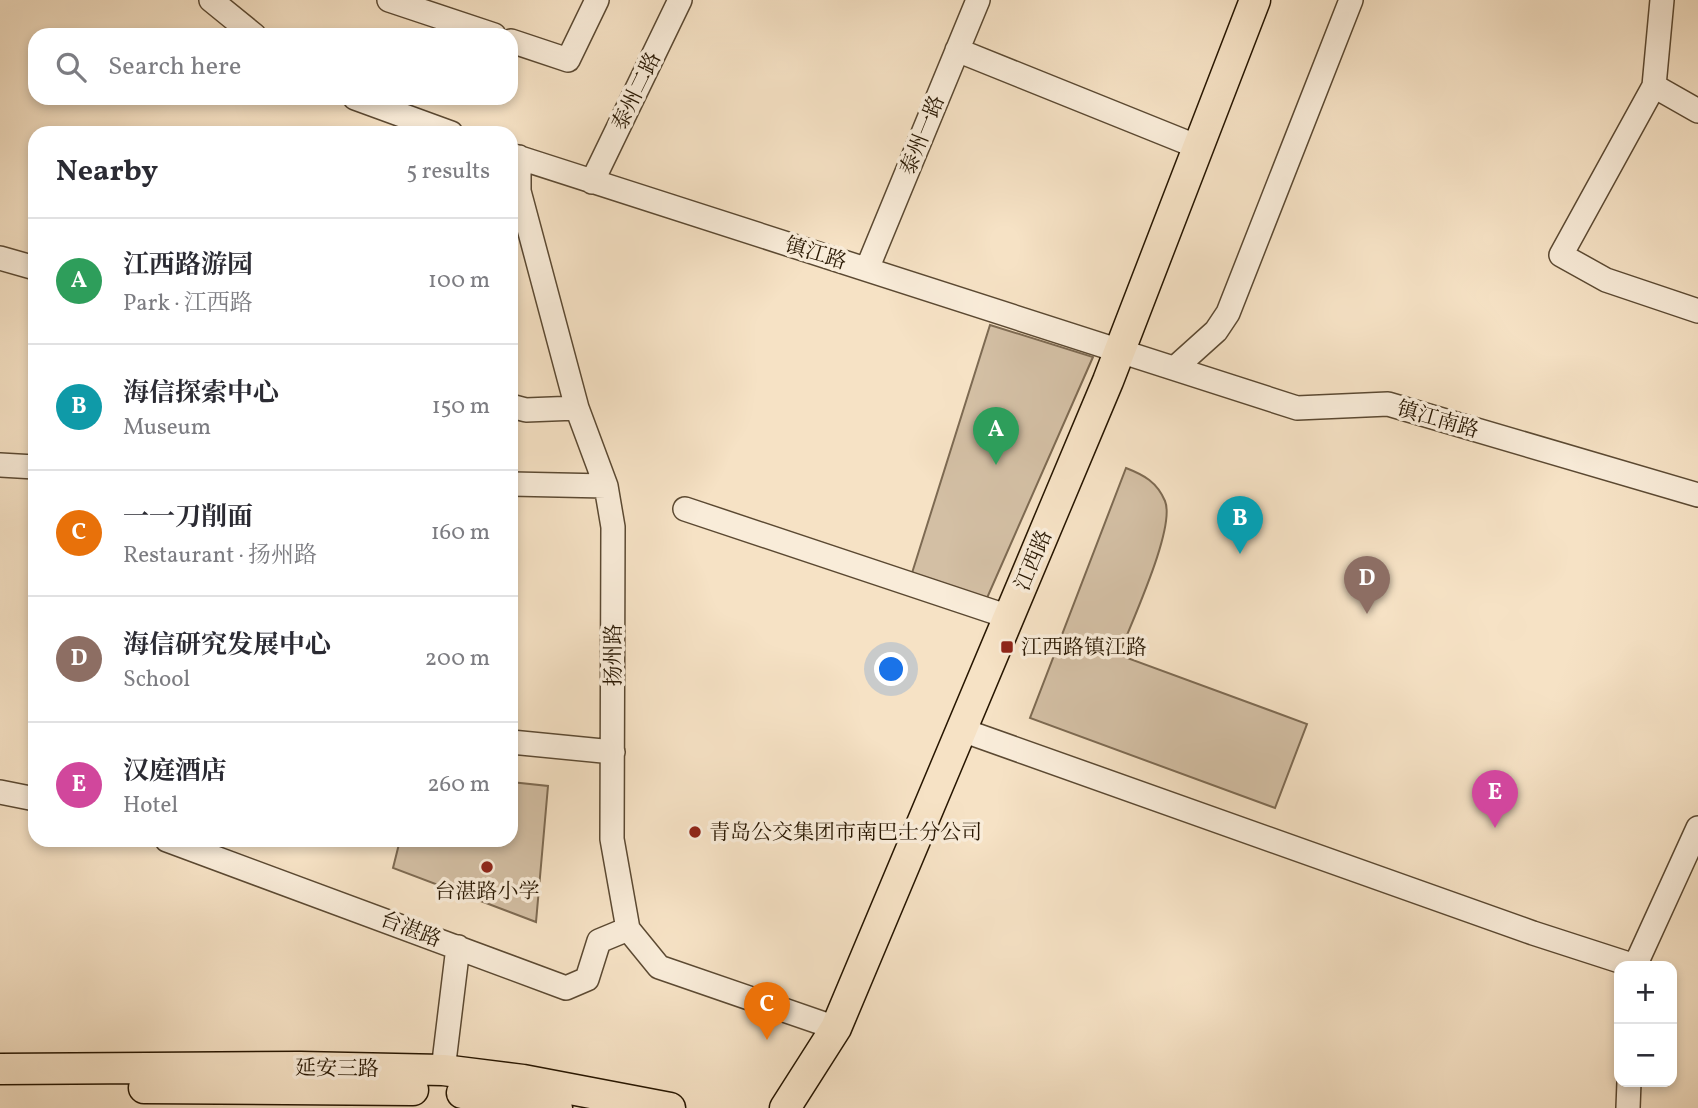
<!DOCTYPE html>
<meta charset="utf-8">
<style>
:root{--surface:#fff;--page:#f7f7f7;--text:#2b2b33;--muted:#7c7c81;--line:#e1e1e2;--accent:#111827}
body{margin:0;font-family:Vollkorn,"Noto Serif SC",serif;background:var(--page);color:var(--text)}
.controls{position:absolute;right:21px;bottom:21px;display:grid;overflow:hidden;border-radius:14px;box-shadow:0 4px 10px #0003}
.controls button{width:63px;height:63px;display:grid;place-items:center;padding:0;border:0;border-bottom:2px solid var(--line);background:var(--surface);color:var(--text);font:35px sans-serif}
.you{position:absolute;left:892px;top:670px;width:24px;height:24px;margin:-18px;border:5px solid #fff;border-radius:50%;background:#1a73e8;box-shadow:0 0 0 10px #1a73e833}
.badge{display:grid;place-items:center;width:46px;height:46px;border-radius:50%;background:var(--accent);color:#fff;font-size:23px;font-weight:700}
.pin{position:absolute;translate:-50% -58px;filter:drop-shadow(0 2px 4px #0008)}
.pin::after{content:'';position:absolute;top:37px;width:24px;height:21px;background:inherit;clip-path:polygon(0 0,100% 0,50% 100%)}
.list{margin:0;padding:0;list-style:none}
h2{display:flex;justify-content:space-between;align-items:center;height:91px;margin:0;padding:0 28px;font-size:30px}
h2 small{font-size:23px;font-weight:400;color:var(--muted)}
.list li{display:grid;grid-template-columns:46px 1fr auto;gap:21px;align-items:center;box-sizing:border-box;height:126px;padding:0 28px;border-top:2px solid var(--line)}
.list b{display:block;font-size:26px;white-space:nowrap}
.list p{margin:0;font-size:23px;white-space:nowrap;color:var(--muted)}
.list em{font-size:23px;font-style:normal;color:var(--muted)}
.icon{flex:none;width:38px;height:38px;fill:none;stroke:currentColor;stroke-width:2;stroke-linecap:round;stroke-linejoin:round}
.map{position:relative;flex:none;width:1698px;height:1108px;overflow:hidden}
.search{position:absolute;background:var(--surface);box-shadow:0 4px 10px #0003;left:28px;top:28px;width:490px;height:77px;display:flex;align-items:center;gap:18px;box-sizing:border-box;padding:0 24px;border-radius:21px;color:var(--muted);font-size:26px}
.panel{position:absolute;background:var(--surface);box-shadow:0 4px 10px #0003;left:28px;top:126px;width:490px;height:721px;border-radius:21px}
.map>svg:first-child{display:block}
.green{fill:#d3bfa4;stroke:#7d6a52;stroke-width:2}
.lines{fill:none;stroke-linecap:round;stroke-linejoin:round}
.minor-casing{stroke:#5b4932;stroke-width:26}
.major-casing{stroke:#271601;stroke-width:33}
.minor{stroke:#f9ecd9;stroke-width:23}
.major{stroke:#f6e2c5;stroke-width:30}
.poi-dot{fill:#8f2418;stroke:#f9ecd9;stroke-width:2.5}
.labels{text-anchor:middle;stroke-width:7;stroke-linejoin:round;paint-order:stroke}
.street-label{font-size:21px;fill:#271601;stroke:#f9ecd9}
.poi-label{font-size:21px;fill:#271601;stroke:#f9ecd9;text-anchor:start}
</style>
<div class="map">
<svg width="1698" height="1108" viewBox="0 0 1698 1108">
<rect width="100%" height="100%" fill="#f6e2c5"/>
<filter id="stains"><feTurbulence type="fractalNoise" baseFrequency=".00286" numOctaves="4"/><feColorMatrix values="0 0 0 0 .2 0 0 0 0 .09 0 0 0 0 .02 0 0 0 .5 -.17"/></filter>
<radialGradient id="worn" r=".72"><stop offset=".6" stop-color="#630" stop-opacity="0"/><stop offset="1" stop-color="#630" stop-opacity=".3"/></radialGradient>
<path class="green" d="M990,325L1093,357L987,598L912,573Z
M1126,468C1144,475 1157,482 1165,501C1176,528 1130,625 1119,655L1307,724L1275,808L1030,718Z
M511,782L548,786L536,922L393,868L400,840H511Z"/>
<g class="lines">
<g class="minor-casing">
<path id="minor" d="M211,0L254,35
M389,0L494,35
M1662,0L1654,86L1698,111
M511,41L568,60L597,0
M957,50L1198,147
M1654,86L1561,255L1606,280L1698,311
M355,98L451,133
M511,155L1297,408L1388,404L1698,495
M519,157V191L577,408L606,486L613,527L612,839L628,929L659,967L836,1028
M592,182L680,0
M0,258L35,268
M867,269L978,0
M1176,367L1216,331L1228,313L1351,0
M511,406L526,410L577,408
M0,465L35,467
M511,484L606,486
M685,509L1009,617
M962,730L1533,933L1635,966
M511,742L613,752
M0,792L35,799
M167,840L566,988L587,979L599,941L628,929
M1635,966L1698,828
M443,1070L458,947
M1628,1108L1629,1082"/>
</g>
<g class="major-casing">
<path id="major" d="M0,1069L300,1067L443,1070L523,1080L670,1108
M144,1088L413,1090
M462,1093L557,1108
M785,1108L836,1028L1108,381L1255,0"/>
</g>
<use href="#minor" class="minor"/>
<use href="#major" class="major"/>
</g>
<g class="poi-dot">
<rect x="1000" y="640" width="14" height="14" rx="3.5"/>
<circle cx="695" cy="832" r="7"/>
<circle cx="487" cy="867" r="7"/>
</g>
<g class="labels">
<g class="street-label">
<text transform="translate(636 91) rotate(-64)" y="7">泰州二路</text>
<text transform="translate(922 135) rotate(-68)" y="7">泰州一路</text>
<text transform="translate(816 253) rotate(17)" y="7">镇江路</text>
<text transform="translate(1438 419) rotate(16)" y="7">镇江南路</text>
<text transform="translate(1033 560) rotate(-67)" y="7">江西路</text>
<text transform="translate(613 655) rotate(-90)" y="7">扬州路</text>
<text transform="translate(411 929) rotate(21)" y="7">台湛路</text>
<text transform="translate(337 1068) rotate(1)" y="7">延安三路</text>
</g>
<g class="poi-label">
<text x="1021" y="654">江西路镇江路</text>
<text x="709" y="839">青岛公交集团市南巴士分公司</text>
<text x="487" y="898" text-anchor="middle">台湛路小学</text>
</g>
</g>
<rect width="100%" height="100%" filter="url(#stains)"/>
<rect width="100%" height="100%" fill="url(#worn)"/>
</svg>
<div class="controls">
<button>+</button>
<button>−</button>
</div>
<div class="you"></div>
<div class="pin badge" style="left:996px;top:465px;background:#2e9e5b">A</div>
<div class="pin badge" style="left:1240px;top:554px;background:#0f9aa8">B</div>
<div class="pin badge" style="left:767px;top:1040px;background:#e8710a">C</div>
<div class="pin badge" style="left:1367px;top:614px;background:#8d6e63">D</div>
<div class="pin badge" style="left:1495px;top:828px;background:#d1479c">E</div>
<div class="search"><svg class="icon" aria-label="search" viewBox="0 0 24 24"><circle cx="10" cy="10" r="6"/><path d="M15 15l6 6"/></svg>Search here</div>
<section class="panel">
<h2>Nearby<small>5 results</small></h2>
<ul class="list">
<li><span class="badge" style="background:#2e9e5b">A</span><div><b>江西路游园</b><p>Park · 江西路</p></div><em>100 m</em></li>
<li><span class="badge" style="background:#0f9aa8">B</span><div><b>海信探索中心</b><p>Museum</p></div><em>150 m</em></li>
<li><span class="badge" style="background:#e8710a">C</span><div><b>一一刀削面</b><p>Restaurant · 扬州路</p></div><em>160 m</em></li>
<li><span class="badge" style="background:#8d6e63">D</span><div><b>海信研究发展中心</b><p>School</p></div><em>200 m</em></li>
<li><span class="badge" style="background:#d1479c">E</span><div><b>汉庭酒店</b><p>Hotel</p></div><em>260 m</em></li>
</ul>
</section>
</div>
